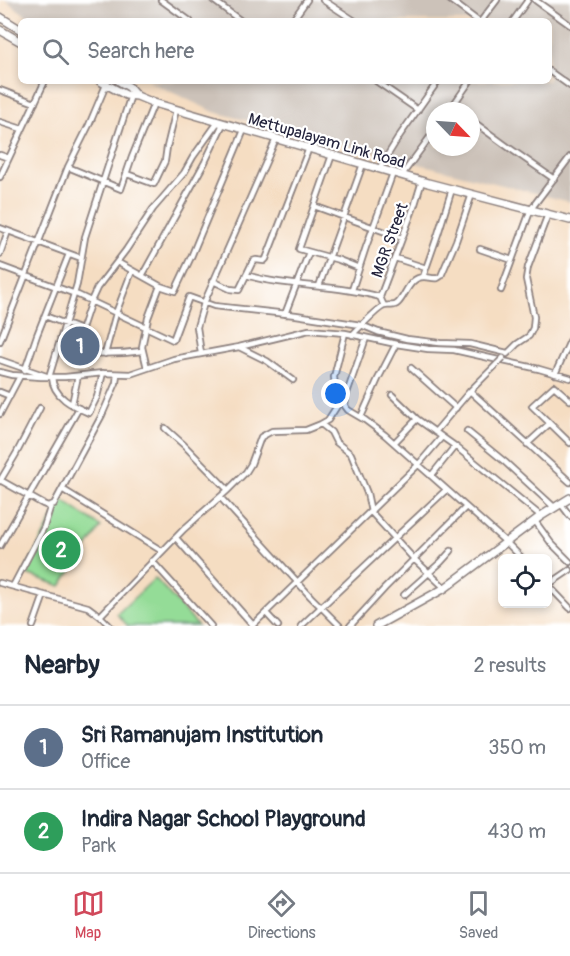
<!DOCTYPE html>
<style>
:root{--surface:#fff;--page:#f2f2f3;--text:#1f2937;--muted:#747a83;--line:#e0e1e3;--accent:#d1495b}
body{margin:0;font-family:Pangolin,sans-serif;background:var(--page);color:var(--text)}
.controls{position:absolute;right:18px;bottom:18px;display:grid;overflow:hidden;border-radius:9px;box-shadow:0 3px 9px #0003}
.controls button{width:54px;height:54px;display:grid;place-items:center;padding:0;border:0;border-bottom:2px solid var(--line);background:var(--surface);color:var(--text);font:30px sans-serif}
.compass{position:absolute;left:426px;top:102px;width:54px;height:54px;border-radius:50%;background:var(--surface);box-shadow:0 3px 9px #0003;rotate:115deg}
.you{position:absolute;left:336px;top:394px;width:21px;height:21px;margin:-15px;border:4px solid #fff;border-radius:50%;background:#1a73e8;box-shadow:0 0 0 9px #1a73e833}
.badge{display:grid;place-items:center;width:39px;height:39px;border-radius:50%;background:var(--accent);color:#fff;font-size:20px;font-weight:700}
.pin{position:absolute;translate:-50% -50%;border:3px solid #fff;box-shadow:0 2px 6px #0006}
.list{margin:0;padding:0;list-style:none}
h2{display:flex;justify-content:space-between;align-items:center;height:78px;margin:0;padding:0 24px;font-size:26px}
h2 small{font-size:20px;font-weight:400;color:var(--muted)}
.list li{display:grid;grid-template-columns:39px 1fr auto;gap:18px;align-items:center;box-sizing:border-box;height:84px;padding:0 24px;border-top:2px solid var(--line)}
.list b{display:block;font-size:22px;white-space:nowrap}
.list p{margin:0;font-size:20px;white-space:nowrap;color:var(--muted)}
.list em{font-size:20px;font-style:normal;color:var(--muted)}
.icon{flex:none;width:33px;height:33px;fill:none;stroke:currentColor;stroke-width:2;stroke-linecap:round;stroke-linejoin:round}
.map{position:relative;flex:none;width:570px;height:626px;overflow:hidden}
.search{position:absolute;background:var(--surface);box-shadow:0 3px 9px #0003;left:18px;right:18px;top:18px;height:66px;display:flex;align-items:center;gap:15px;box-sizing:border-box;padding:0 21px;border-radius:9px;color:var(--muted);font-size:22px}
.sheet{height:246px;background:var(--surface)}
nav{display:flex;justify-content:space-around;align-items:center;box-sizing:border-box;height:84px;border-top:2px solid var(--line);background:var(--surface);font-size:16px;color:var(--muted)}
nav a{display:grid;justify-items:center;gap:3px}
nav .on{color:var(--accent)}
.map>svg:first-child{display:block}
.industrial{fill:#ccc2b9;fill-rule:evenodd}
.green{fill:#94dc97;stroke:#5b7f69;stroke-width:1.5}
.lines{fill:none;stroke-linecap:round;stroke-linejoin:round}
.street-casing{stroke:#8c807e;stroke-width:8}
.secondary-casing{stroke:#8c807e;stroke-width:10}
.street{stroke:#fff;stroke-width:4.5}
.secondary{stroke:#fff;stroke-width:7}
.street-bridge-casing{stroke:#8c807e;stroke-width:8;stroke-linecap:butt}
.street-bridge{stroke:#fff;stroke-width:4.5}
.labels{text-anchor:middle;stroke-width:4.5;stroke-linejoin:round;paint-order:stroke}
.street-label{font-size:16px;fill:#22223b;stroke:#fff}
</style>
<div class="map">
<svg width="570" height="626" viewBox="0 0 570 626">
<rect width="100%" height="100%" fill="#fff"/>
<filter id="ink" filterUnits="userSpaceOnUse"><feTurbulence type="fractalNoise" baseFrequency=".0167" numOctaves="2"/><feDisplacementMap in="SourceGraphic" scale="12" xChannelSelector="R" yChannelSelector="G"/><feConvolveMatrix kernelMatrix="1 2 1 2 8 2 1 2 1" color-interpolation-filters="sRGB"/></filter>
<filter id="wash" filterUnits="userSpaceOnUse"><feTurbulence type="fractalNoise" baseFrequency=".008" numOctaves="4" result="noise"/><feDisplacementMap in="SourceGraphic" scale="24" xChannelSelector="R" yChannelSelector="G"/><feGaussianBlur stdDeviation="1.35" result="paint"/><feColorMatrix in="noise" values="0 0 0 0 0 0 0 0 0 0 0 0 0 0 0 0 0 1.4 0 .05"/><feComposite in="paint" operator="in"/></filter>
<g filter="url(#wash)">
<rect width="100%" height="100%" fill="#f5ddc2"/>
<path class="industrial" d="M5,0H570V202L214,112L148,81H549V21H34ZM435,111H471V147H435Z"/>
<path class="green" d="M62,500L101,527L61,586L24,573Z
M155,578L198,626H128L117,614Z"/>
</g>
<g filter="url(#ink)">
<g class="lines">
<g class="street-casing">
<path id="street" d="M161,0L190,21
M213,0L241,21
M323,0L355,21
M450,0L478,21
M535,0L570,25
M292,21L307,0
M481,21L497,0
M513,21L528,0
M549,71L570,86
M376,81L418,110
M0,90L35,103
M449,111L470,81
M471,120L508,147L554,179
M0,122L22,129
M0,155L9,158
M332,155L299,249L339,260L359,268
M68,167L121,189L132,157L154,103
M379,169L400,135L438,81
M127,174L154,184L165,161L167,147L176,110
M402,175L435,130
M0,177L45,81
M314,206L402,238
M0,228L81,258
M480,249L512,260
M0,254L8,231
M395,258L426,268
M117,262L160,286L175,291L191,257L244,130
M0,266L78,295L173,340L189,297L214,306L296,315L361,325L378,332L407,339L440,343L470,344L507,353
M246,275C289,288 336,284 380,297
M142,276L205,162L223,124
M423,277L438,234L452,189
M213,281L230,289L239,290L253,261L256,260L264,261L266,259L309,148
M319,286L363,164
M352,290L366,247L393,173
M501,290L531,209L570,157
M384,306L380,297L415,204L422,181
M285,314L309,252
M45,316L81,330
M352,335C358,329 378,308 384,306C390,304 393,308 398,303C406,295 409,277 424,277C429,277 433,279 438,278L441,276L456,241L472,194
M366,338L346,396L345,406L348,410L365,420L385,435L507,543L522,558
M0,341L68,167L89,125L106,85
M239,347L267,361L293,380
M58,350C86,354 114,355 142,351
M74,352L91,301L97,288L126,250L153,209L184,173L193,157L218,122
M201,353L197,327L204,303L276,139
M105,354L116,313L132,271
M507,354L517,344L529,336L533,328L534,317L526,279L528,267L548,214
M0,360L49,377L77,284L85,237L131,95
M147,368L142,347L148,318L160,286
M411,368L456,408
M25,370L37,335L69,254
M0,372L12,375L41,377H65L103,373L130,374L174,359L239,347L309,330L345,333L396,344L428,349L454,350L539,369L570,378
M555,374L570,341
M52,377C53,397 73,406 89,413L97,397L103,373
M470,391L570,482
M0,392L10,396
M392,395L417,419L455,446L541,516
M570,400L554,386L532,406L570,443
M339,403L337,401L334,377L345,333
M72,404L78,376
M0,414L20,376
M361,417L378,379L396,344
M321,424L331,432L336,442L351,454L367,493L371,512L414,559L445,588
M165,428L184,445L228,490
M467,431L505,462L555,508
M435,432L470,391L497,364
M394,443L417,419
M527,444L549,424
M431,476L455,446
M0,480L43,504L48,506L54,504L102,415L116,383L117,374
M0,481L16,454L40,408
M62,489L162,551
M220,497L311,597L340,626
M561,504L570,516
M535,521L551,543L570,562
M176,538L253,625
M0,546L79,408
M152,561L211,626
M0,583L88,607L100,616L110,626
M548,585L570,608
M548,585L570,570
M13,586L44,527L51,505
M404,595L441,562L451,551
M266,613L278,626
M100,616L184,529L228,490L246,472L251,464L261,437L272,431L306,430L321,424L328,420L339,403
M33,626L44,595
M252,626L418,465L441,438
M301,626L446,490
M350,626L385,588L466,507"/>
</g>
<g class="secondary-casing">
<path id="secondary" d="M0,17L21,30
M0,30L21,42
M100,81L126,95L137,96
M119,81L129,87L137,96L154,103L428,183L570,220
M376,626L445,588L541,516L570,498"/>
</g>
<use href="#street" class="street"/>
<use href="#secondary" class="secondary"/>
<g class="street-bridge-casing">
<path id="street-bridge" d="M497,364L503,358"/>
</g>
<use href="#street-bridge" class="street-bridge"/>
</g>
</g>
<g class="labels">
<g class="street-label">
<text transform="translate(327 140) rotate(16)" y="6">Mettupalayam Link Road</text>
<text transform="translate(389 240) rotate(-70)" y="6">MGR Street</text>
</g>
</g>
</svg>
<div class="controls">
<button><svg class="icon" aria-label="locate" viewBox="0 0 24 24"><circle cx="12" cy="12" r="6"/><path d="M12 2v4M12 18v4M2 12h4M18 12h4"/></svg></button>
</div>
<svg class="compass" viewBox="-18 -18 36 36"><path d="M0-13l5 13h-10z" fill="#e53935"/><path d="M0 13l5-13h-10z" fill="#747a83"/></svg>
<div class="you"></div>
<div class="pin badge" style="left:80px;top:346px;background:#5c6f8a">1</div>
<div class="pin badge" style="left:61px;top:550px;background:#2e9e5b">2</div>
<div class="search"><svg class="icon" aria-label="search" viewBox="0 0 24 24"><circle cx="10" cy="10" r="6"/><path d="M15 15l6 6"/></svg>Search here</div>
</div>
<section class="sheet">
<h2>Nearby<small>2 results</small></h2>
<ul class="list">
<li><span class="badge" style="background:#5c6f8a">1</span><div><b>Sri Ramanujam Institution</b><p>Office</p></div><em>350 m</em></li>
<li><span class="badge" style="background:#2e9e5b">2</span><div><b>Indira Nagar School Playground</b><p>Park</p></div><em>430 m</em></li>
</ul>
</section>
<nav>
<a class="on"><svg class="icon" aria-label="map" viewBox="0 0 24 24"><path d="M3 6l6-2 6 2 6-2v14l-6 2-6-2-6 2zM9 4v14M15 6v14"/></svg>Map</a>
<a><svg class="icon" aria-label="directions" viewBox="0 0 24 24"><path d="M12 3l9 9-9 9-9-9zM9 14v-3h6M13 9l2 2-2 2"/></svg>Directions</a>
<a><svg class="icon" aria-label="saved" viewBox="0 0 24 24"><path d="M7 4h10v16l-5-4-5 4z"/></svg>Saved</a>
</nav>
